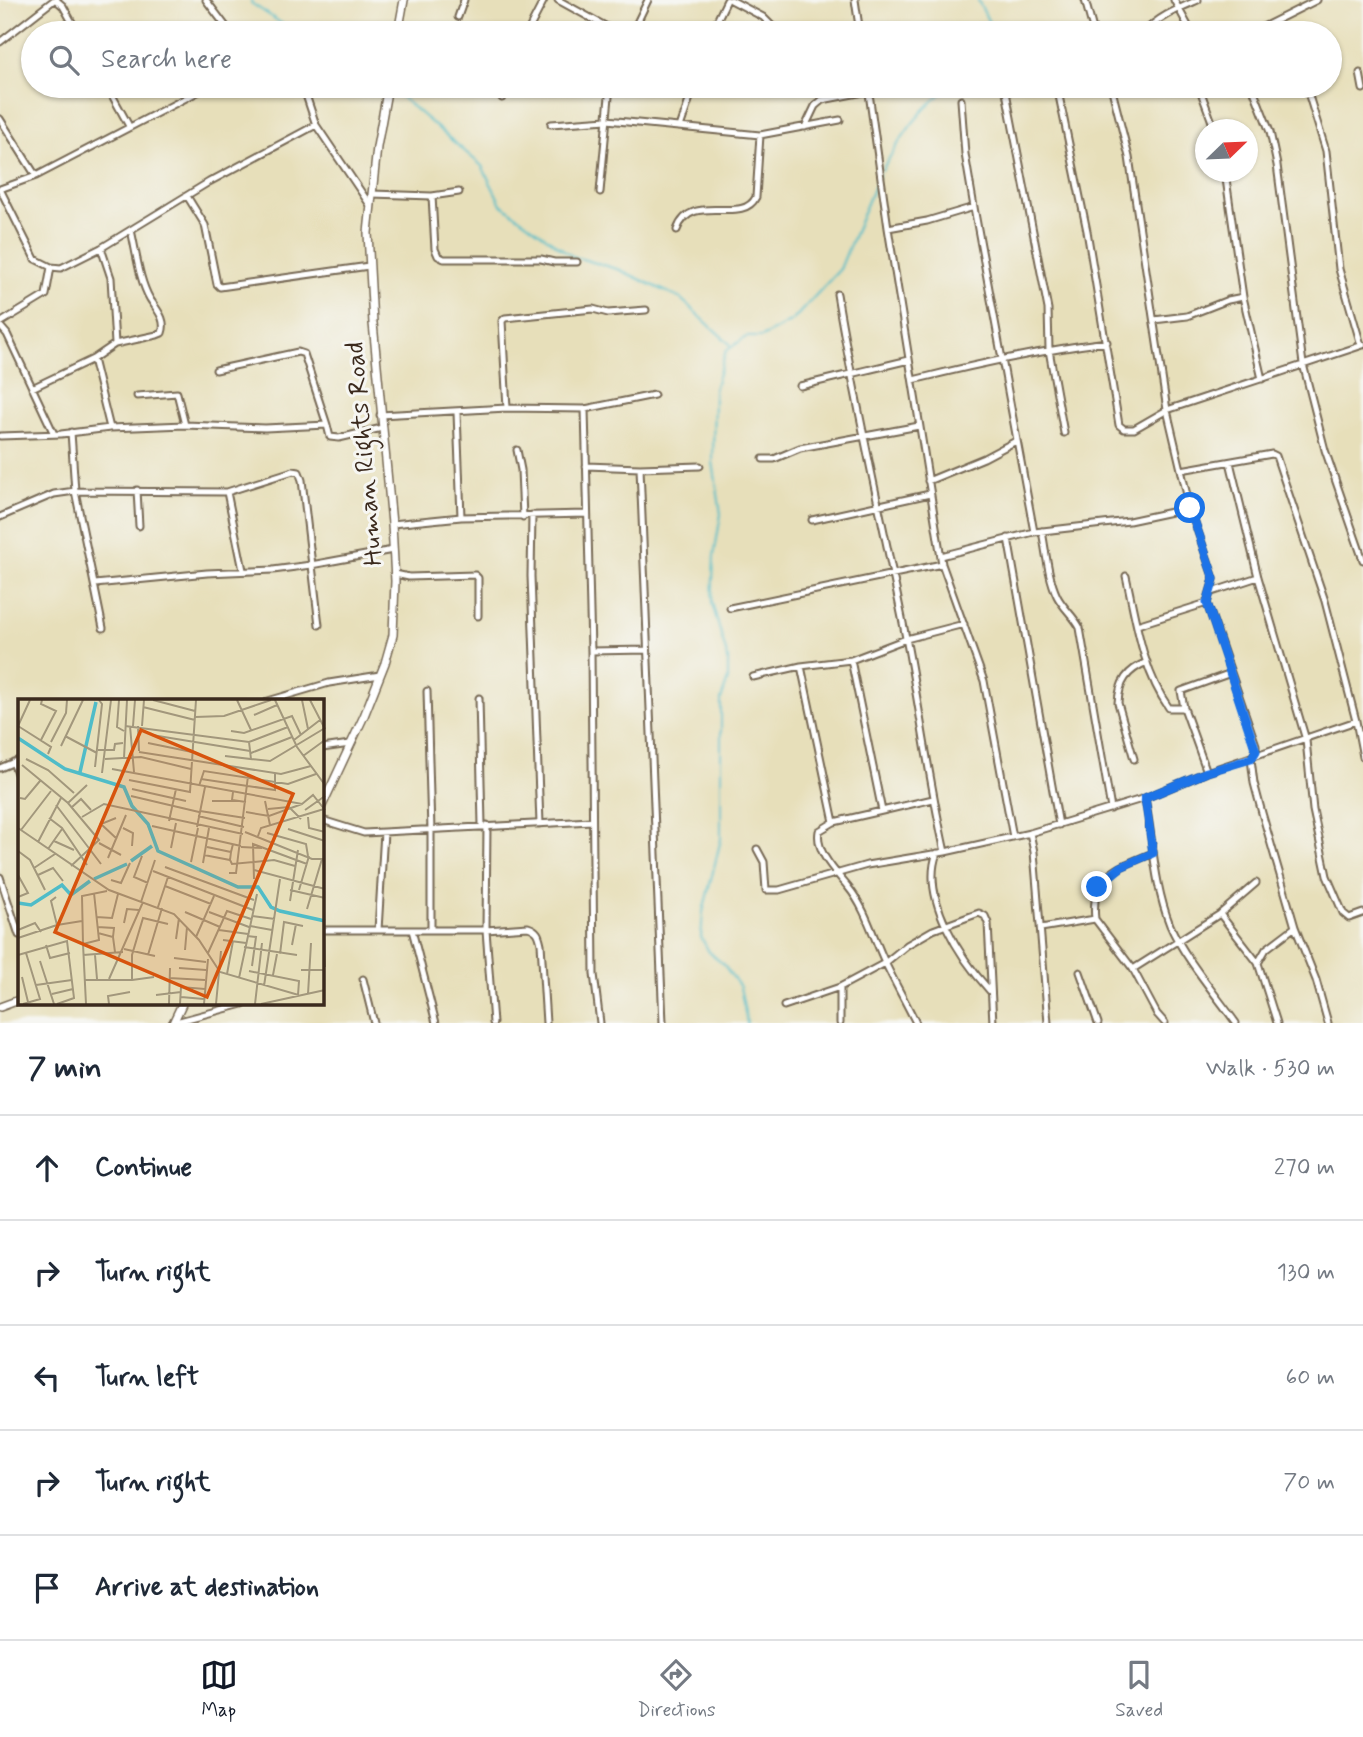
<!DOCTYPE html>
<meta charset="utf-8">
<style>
:root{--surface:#fff;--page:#f6f6f7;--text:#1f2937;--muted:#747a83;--line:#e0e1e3;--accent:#111827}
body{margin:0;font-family:Mynerve,sans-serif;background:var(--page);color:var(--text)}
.compass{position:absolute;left:1195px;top:119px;width:63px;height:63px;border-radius:50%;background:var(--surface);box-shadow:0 2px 5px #0004;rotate:67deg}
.stop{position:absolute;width:21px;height:21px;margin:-16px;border:5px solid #1a73e8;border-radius:50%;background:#fff}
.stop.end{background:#1a73e8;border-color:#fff;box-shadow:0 2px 7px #0008}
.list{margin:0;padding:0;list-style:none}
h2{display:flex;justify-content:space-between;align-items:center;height:91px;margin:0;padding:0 28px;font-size:30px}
h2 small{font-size:23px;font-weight:400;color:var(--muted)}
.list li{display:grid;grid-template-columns:46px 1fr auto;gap:21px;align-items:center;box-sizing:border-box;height:105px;padding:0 28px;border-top:2px solid var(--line)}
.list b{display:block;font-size:26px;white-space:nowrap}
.list em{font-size:23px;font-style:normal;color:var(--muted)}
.icon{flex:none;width:38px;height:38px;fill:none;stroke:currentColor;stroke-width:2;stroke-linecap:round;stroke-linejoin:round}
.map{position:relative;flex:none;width:1363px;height:1023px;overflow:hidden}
.search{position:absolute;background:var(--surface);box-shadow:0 2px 5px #0004;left:21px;right:21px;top:21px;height:77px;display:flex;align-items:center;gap:18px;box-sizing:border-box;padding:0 24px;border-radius:38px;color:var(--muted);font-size:26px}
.sheet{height:616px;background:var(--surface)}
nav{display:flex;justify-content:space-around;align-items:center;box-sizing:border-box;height:98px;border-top:2px solid var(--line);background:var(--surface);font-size:19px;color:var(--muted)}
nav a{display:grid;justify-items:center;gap:4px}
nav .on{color:var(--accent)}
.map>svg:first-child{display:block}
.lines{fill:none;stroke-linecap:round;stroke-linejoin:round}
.stream{stroke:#4fbcc8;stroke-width:2}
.minor-casing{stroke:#776955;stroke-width:9}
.tertiary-casing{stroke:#776955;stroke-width:10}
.minor{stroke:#fff;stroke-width:5}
.tertiary{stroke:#fff;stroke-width:7}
.route{stroke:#1a73e8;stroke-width:9}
.labels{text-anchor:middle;stroke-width:6;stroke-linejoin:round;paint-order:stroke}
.street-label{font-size:26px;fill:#3b2a1e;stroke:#f6f6f2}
.inset-river{fill:none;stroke:#4fbcc8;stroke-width:3.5}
.inset-road{fill:none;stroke:#a2977c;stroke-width:2}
.view{fill:#d7540e;fill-opacity:0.15;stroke:#d7540e;stroke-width:3.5}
.inset-edge{fill:none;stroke:#3b2a1e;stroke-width:3.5}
</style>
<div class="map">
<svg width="1363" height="1023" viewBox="0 0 1363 1023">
<rect width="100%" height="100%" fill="#f6f6f2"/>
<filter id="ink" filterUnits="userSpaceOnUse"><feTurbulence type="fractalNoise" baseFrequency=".0143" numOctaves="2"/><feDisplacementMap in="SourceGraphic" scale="14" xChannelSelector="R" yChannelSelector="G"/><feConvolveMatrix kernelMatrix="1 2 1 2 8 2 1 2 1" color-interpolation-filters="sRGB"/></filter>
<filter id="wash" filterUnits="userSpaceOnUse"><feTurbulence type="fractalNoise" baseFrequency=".00686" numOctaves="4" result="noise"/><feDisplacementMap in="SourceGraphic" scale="28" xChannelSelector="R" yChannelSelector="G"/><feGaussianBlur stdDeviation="1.57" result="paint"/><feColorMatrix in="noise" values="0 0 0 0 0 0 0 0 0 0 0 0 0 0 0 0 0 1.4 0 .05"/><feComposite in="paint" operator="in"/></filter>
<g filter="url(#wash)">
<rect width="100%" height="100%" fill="#e7dfba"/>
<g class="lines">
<path class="stream" d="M252,0L251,3L296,33
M978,0L994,33
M394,91L482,166L501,204L572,256L620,270L680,298L732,346
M882,170C902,137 919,108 952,86
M747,1023L740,987L724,965L709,952L701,937L703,912L721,839V700L728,679V659L712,603L714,556L721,514L713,462L714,389L726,351L746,337H762L792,321L840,269L879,174"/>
</g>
</g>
<g filter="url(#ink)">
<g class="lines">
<g class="minor-casing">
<path id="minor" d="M56,0L63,6L78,33
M206,0L231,33
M558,0L616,32L631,30L635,27L648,0
M731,0L763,17L779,33
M855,0L860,33
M1085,0L1094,33
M1174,0L1192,33
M458,17L464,0
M527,33L544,0
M711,33L727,0
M1144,33C1157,17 1180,8 1198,0
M1251,33L1317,0
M0,42L54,0
M1360,73L1363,89
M107,86L129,126
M303,86L316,125L370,205
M868,86L888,228L942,564L984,681L1013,837
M1057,86L1087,231L1119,425L1124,429H1134L1167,410L1363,345
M1111,86L1129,157L1167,410L1190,508L1214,579L1207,603L1256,745V751L1251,759L1254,783L1262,813L1295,927L1316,980L1328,1023
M1204,86L1202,95L1215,130
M1252,86L1270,132L1277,165L1303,364L1325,450L1363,560
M1306,86L1326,151L1339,269L1361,345
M1006,92L1048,309L1049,350L1064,433
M502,98L506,86
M961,100L965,154L975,213L1034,532
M0,119L36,176
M551,124L607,120L760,135L840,120
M680,127L694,86
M805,127L815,106L822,100L869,91
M1225,172L1243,297L1262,379
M0,189L35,259L51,267L61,268L101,248L209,182L316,125
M0,189L36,176L209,86
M600,192L610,86
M372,194L432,196L459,192
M187,196L205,225L217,284L220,287L369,266
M432,196L435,249L438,256L444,259H541L554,262H577
M888,228L927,221L974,207
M677,230C691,190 742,226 756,197L760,135
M837,294C856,409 883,523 906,638C920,709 929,781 945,852
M1154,320L1187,316L1228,300L1243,297
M0,323L46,295L51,267
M0,326L7,334L54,434
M115,344L157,335L162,333C167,320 157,310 150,299C139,280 136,251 131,230
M93,359L110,428
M216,370L298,352L304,354L327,425
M913,380C977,364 1041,350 1107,342
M800,386L909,360
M32,388L93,359L115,344L111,278L101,248
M137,396L177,393L185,425
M507,408L502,321L505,318L593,309L608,313L646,310
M585,409L591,651L594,974L600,1023
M457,413L461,517
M380,415L507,408L585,409L654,395
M71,432L75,491L103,628
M0,436L61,434L110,428L185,425L265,428L327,425L330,437L339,438L382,428
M517,450L521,470L523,517
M763,459H774L800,448L919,426
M1230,462L1258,577L1306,740L1313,810L1327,876L1343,913L1349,918L1363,913
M586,466L640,468L700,466
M640,468L663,1023
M1181,470L1272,454L1276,456L1325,601L1356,721L1363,757
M928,481L984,458L1016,441
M137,490L139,526
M227,492L243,570
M532,515L531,576L540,824
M0,517L54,494L75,491L227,492L293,471L299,472L302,480L319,625
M812,520L930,494
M392,524L461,517L586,514
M1042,531C1046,552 1048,577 1057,596C1063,608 1074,616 1080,628L1111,809
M1008,538L1059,825
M941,556L1034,532L1129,521L1190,508
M395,574L409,577L475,575L478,578V616
M1126,576C1136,620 1142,670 1169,708H1184
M95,584L207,573L273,570L311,565L393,550
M1212,592L1258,577
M730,608L942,564
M1137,625L1207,603
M591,651L647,650
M851,660L882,811L933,799
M801,666L834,822L882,811
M753,677L801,666L851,660L906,639L964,624
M427,691L431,831V930
M479,698L482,825
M268,701L329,683L380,675
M322,748L350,744
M1134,759L1118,703C1119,682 1127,670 1147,662
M13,762L19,779
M0,768L19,760
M1207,772L1184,708L1181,691L1231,673
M1145,798C1153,840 1154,885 1170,925C1183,956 1216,995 1236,1023
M322,820L364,833L592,821
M834,822L819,831C815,852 836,872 848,887C865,907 873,936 884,960C894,982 906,1002 916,1023
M487,825L486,930L493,1023
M1030,833L1034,852L1048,1023
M757,849L764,862L766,890H779L867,865L945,852L1030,833L1145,798L1207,772L1356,721
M937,853C920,898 961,959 990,991
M0,877L19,935
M1220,914L1258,963L1277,1023
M1095,919C1090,875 1117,868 1153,853
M1041,928L1095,919L1133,969L1157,1014L1165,1023
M322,930H486L528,927C538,930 539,935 541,944L546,1023
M378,930L384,832
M412,930L436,1023
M1258,963L1266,949L1295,927
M1133,969L1220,914L1256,883
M1080,972L1098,1023
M363,979L374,1023
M840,987V1023
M784,1006L840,987L885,963L907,945L933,930L979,913L985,916L988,923L993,1023
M172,1023L243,1004"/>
</g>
<g class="tertiary-casing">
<path id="tertiary" d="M398,33L404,0
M322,806L364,716L385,663L393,635L395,581L392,524L373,323L368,233L377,147L388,86
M0,1007L19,1000
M173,1023L182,1004"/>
</g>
<use href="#minor" class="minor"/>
<use href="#tertiary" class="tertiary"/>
</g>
</g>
<g class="lines" filter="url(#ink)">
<path class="route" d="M1097,887L1121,867L1153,853L1145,798L1207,772L1251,759L1256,751L1207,603L1214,579L1190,508"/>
</g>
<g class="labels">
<g class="street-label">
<text transform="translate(363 454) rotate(-95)" y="9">Human Rights Road</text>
</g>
</g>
<g transform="translate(18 699)">
<rect width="306" height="306" fill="#e7dfba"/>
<path class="inset-river" d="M0,39L47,70L106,88L114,107L130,125L140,152L220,188H240L253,208L262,212L307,222M62,73L78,3M113,162L134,147M76,180L109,165M0,204L13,206L44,186L53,196L72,182"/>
<path class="inset-road" d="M12,1L0,27L33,48L30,55M101,1L99,28L106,32M135,1L177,12M219,1L233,31M257,1L279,48L307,86M284,1L290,30M292,1L307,30M125,8L177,21M236,16L259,6M177,18L206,17L253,1M107,27L231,43L270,28M112,27L116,73M115,27L117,1M120,27L121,52M124,27L126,1M213,32L226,34L274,17L283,36M134,36L232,52M47,37L79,54M23,41L38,12L23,5L24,1M276,41L302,21M33,43L48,14L49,1M130,44L174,53M43,47L65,1M80,51H96L97,45L105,44M121,53L263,75L293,67M233,54L274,38M207,57L233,60L231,43M285,57L307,41M106,59L109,1M8,60L30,71L56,94M87,60L123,58L173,70M233,60L252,62L307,29M4,66L50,104L81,141L53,167M77,68L84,5L81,1M94,70L284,105L295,96L307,111M84,74L93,1M183,80L257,91V75M111,81L172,93L178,1M181,87L186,72L270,85L298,75M114,90L168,102M215,93L214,101L228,103M113,97L181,113M2,99L7,100L22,82M194,102H217M247,102L252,126M50,104L69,86M38,106L83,165M54,108L63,100L73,111M250,110L271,108L283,120M287,111L307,97M182,112L227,119M228,113L251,117L284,105M180,117L226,128M64,118L86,105L225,135M290,118L291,129L307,133M31,119L44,129L69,166M98,119L83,125L99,140M151,122L158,90M134,127L223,147M179,128L187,88M0,129L91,191L156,215L181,241L202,273L284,297M105,129L115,134L114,147M270,130L307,142M3,131L33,92M227,133L294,160H307M249,134L288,145L290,157M240,137L243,129L306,110M36,142L56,151M20,143L43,99M81,144L103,156M189,148L213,153L215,145M223,148L244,149M153,149L158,124M30,150L44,130M0,152L12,161L27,191M186,156L212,161L213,153M124,157L116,178L130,184M90,159L108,116M212,161L214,165L256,161L277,167M173,163L180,129M185,164L191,129M147,168L236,201M16,169L37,155M236,171L307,190M135,172L235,211M211,174H218L230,77M0,176L10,194L0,198M20,176L35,169L45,182M236,180L235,145L289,165M93,181L103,184L112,164M147,187L193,205M272,191L307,199M281,191L291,157M272,202L280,151M123,203L137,161M140,208L150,178M289,210L304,160M167,213L202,228M191,213L231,228M234,217L257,220M78,218L94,219L100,195M106,224L109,210L121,211M39,226L64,222M232,227L254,231M79,228L96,229L95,238M0,231L17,224L23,233M201,231L230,235M80,234L95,238L97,253M306,234L307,268M229,237L238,238L234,267M178,238L196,197M0,239L39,226L33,202L38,198M158,240L161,219M205,241L228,244M65,245L64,197L89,192M28,246L32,259L52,254M274,246L278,225M226,248L279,256M106,250L137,257M167,251L169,228M190,254L209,212L233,220M262,255L266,223L285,227M0,256L49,242L56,299L39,305M65,256L105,253M77,256L79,280M130,256L144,209M156,259L188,263M22,262L36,305M161,269L188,271M283,271H307M231,272L281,282L280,296M209,275L215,242M255,276L259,255M4,278L10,303M151,279L187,281M221,279L239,195M91,280L125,203M66,281H114V256L125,219L150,225M114,281L136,278M18,286L54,281M246,287L262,180M34,295L55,290M290,295L293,244M138,296L163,293M163,298L186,300M5,305L22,300L8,254M68,305L65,245L81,241L76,194M91,305L90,297L112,293M151,305L152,269M162,305L163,288L187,290M186,305L190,260M198,305L203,252M237,305L244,244M243,305L307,291"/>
<path class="view" d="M123,31L275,95L189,298L37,233Z"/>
<rect width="306" height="306" class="inset-edge"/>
</g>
</svg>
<svg class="compass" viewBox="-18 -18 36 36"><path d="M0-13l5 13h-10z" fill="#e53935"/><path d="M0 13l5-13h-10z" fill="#747a83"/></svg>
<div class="stop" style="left:1190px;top:508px"></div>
<div class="stop end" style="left:1097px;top:887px"></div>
<div class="search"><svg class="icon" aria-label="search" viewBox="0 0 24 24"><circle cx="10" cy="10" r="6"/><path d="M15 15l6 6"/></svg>Search here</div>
</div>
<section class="sheet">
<h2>7 min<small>Walk · 530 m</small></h2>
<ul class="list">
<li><svg class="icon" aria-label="ahead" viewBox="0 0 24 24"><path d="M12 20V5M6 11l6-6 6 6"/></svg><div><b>Continue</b></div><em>270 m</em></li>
<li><svg class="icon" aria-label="right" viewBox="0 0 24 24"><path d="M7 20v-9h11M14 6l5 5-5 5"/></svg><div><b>Turn right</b></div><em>130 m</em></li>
<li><svg class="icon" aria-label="left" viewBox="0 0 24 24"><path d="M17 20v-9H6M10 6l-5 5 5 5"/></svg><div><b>Turn left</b></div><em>60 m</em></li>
<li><svg class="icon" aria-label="right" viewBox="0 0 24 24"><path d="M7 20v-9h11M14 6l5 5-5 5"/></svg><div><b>Turn right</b></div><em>70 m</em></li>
<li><svg class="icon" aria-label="arrive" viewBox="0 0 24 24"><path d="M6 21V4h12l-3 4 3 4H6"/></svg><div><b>Arrive at destination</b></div></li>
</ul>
</section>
<nav>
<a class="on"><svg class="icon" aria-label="map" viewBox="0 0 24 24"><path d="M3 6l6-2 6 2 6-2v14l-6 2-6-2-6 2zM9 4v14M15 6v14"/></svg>Map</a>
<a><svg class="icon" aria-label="directions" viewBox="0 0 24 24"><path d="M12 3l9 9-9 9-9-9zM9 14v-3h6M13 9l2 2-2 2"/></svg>Directions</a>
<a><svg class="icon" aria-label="saved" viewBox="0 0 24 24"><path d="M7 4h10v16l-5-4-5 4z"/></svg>Saved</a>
</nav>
